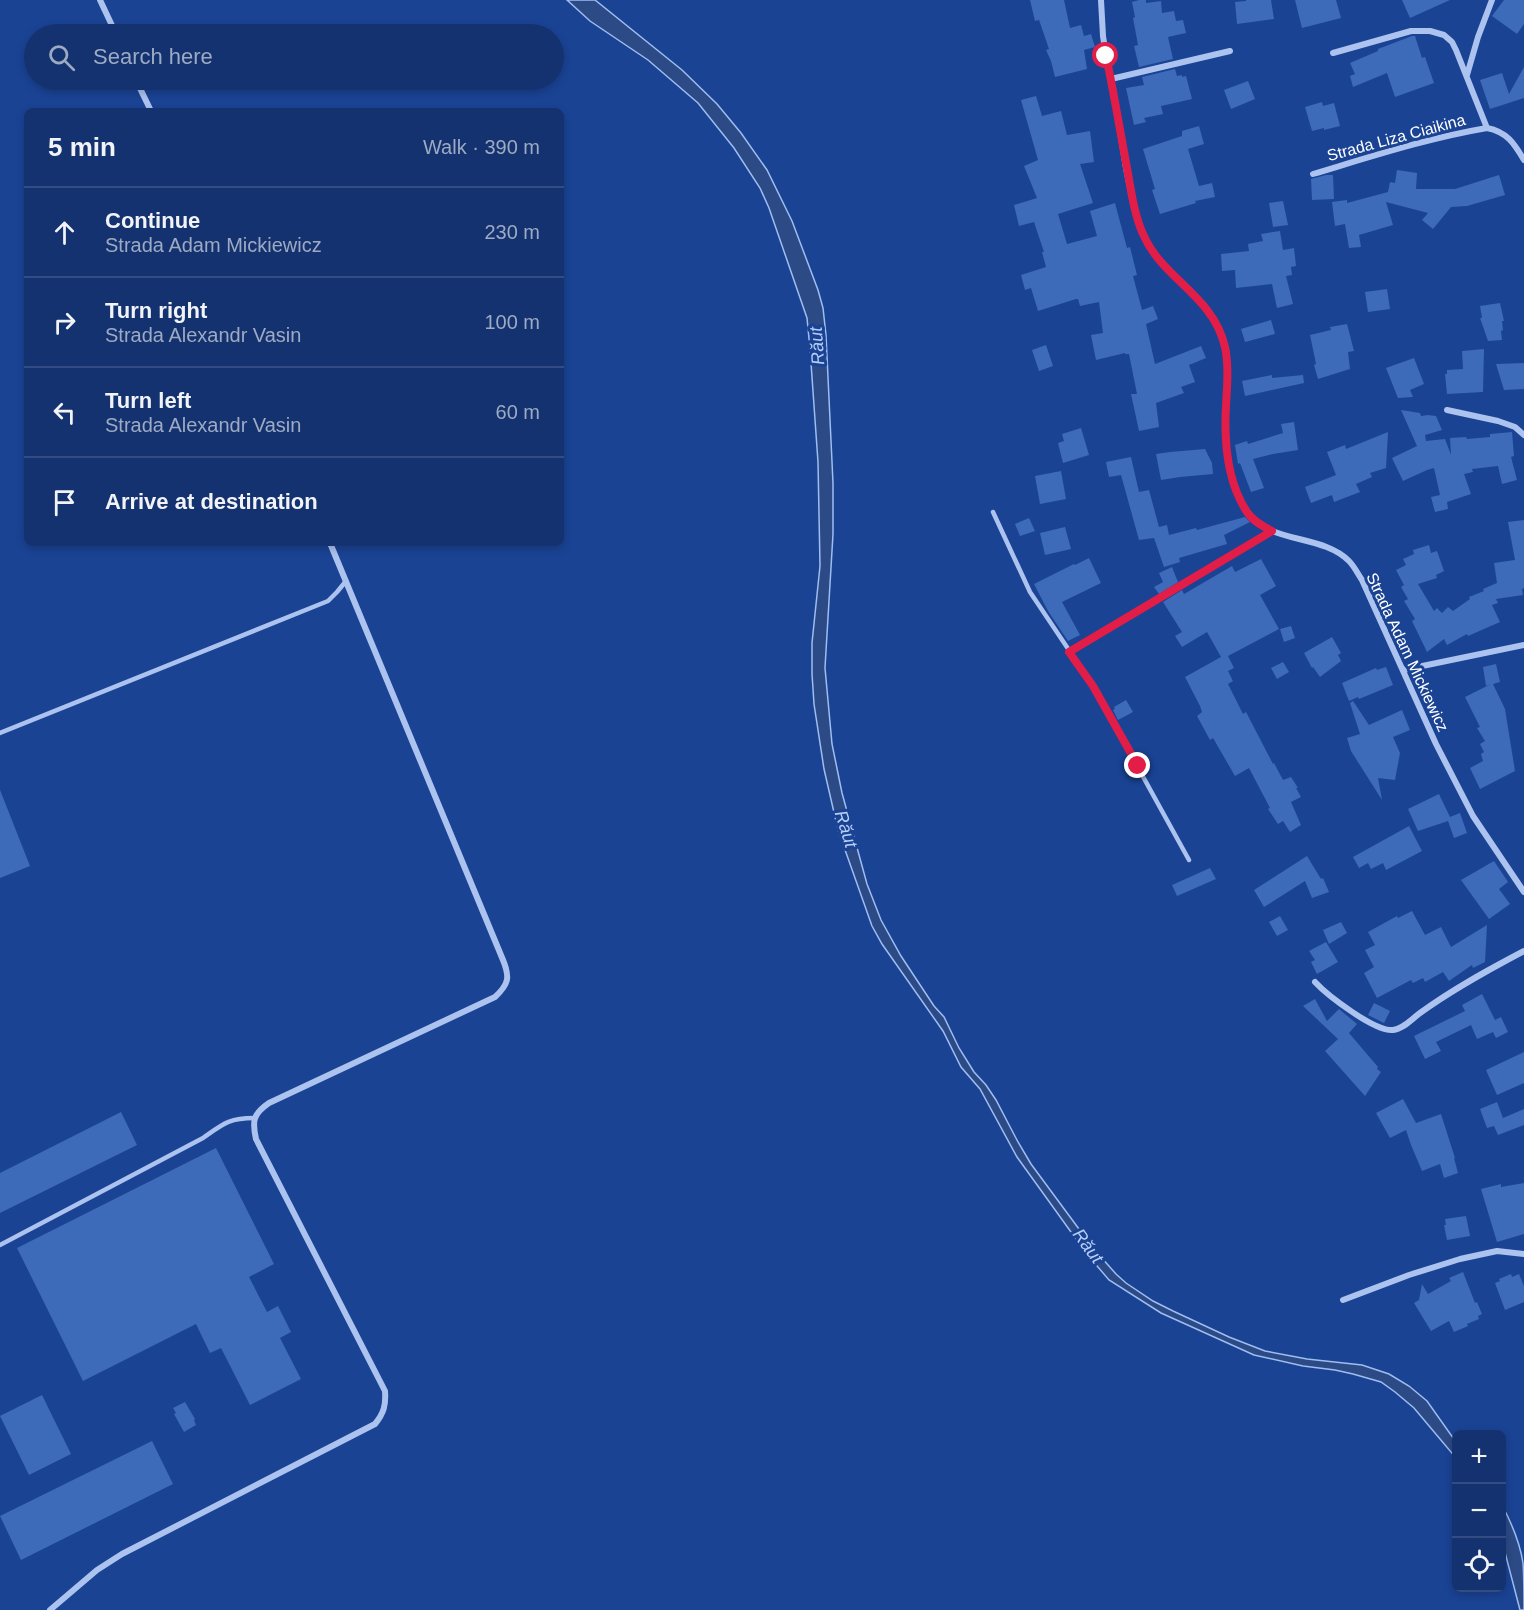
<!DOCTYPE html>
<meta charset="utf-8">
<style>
:root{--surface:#14326f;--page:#213e77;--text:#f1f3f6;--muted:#9daac3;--line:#334d82}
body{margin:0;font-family:Arial,sans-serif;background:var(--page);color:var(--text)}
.controls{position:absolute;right:18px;bottom:18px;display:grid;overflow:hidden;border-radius:9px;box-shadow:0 3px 9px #0003}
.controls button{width:54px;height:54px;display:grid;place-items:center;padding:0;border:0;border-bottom:2px solid var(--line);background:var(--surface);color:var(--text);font:30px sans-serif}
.stop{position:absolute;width:18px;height:18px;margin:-14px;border:4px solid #e11d48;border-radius:50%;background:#fff}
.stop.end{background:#e11d48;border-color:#fff;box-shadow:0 2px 6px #0008}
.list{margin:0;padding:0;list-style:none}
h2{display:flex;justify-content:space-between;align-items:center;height:78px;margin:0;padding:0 24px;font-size:26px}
h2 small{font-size:20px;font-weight:400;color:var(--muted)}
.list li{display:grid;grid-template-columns:39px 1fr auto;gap:18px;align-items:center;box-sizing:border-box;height:90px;padding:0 24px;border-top:2px solid var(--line)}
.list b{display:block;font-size:22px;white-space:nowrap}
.list p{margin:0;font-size:20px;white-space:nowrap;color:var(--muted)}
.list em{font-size:20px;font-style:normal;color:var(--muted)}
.icon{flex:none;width:33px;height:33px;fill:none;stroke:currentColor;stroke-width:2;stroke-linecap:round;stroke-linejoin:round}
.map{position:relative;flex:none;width:1524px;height:1610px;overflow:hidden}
.search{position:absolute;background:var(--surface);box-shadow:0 3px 9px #0003;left:24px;top:24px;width:540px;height:66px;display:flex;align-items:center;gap:15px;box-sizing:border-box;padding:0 21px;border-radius:33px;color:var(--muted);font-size:22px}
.panel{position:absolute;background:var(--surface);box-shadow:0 3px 9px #0003;left:24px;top:108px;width:540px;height:438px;border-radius:9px}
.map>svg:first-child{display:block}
.water{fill:#2c4a86;stroke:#9ebdf1;stroke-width:1.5}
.building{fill:#3e6aba}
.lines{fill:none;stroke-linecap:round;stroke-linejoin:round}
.lane{stroke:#acc3ef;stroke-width:4.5}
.street{stroke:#acc3ef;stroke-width:6}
.route{stroke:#e11d48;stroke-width:8}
.labels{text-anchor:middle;stroke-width:6;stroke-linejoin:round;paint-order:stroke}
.street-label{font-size:16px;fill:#fff;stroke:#1a4394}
.water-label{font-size:18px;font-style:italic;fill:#b8cef6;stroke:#1a4394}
</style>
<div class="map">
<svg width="1524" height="1610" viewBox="0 0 1524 1610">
<rect width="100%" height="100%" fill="#1a4394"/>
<path class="water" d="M567,0H595L682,70L717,104L741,133L767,170L792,221L818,290L823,308L826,335L833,483V534L825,668L832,744L842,793L867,884L881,920L901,956L934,1006L944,1017L959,1048L974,1072L986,1085L996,1100L1018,1142L1031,1164L1093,1248L1116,1274L1126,1283L1153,1301L1173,1311L1229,1337L1265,1351L1307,1359L1362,1365L1389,1374L1409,1386L1427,1401L1456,1442V1458L1414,1408L1395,1392L1381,1382L1353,1374L1335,1370L1303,1366L1254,1355L1161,1313L1109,1280L1092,1260L1071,1232L1017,1157L980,1089L961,1067L943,1031L882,944L872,926L838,830L824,769L814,704L812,674V643L820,566L818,462L810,349L807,318L769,208L760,188L734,148L698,103L648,60L590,21Z
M1502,1505C1511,1522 1520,1543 1523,1563C1524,1577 1524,1595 1524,1610H1520L1502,1541Z"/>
<path class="building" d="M1030,0H1064L1070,28L1081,25L1084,36L1091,34L1095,47L1084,50L1087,69L1055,77L1051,61L1046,50L1049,49L1039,20L1035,21Z
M1139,0H1146V3L1161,1L1162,13L1174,11L1176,21L1183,20L1186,33L1168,37L1173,59L1139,67L1134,46L1138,45L1133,18L1135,17L1132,2Z
M1246,0H1271L1274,19L1237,24L1235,2L1246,1Z
M1295,0H1336L1341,18L1302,28Z
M1402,0H1450L1410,18Z
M1504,0H1524V24L1517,34L1492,16Z
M1412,36H1415L1422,58L1425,57L1434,83L1395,97L1387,73L1353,87L1350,76L1355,74L1350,63L1378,51V49Z
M1524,67V98L1490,109L1480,80L1502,73L1509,94Z
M1175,69L1177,76L1182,75V77L1186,76L1192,99L1161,106L1163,114L1144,118L1146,122L1134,125L1126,88L1144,85L1142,77Z
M1248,81L1255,99L1231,109L1224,90Z
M1036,96L1042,116L1061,111L1067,135L1090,131L1094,162L1080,164L1093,203L1058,214L1067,244L1097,236L1090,211L1115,203L1127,248L1130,247L1137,275L1133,276L1142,310L1153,306L1158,319L1146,324L1155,364L1201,346L1206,358L1189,365L1195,382L1181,387L1184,393L1156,403L1159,427L1139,431L1131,394H1137L1129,354H1125V353L1096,360L1091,335L1103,333L1099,302L1080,306L1078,299H1076L1038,311L1031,288L1025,290L1021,275L1046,267L1042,252H1044L1034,222L1019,226L1014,205L1037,198L1024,166L1038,160L1021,100Z
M1322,102L1323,106L1334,103L1340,126L1324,130V128L1312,131L1305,107Z
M1199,126L1204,144L1188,149L1199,186L1212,183L1215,197L1195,201L1196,203L1160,214L1152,190L1155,189L1143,149L1182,136V131Z
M1397,170L1417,173L1416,189H1455L1499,175L1505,195L1467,206L1451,207L1433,229L1422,220L1428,213L1386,202L1393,225L1359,235L1361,247L1349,248L1345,224L1335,226L1332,202L1347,200V203L1388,192L1390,182L1395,183Z
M1326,175H1333L1334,199L1312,200L1311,179Z
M1283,201L1288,225L1273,227L1269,203Z
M1280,231L1283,250L1294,248L1296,266L1291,267L1292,275L1286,276L1293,304L1277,308L1272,284L1236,288L1235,270L1222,271L1221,254L1249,251L1248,244L1263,241L1261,234Z
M1387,289L1390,309L1368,312L1365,292Z
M1500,303L1504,321H1502L1503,330L1501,331L1502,340L1488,341L1480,318H1482L1480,306Z
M1271,320L1275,334L1245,342L1241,329Z
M1347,324L1354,351L1348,352L1350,369L1318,379L1314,365L1316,364L1310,335L1331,330L1330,327Z
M1046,345L1053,366L1039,371L1032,350Z
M1484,349L1483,392L1447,394L1445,374H1447V370L1463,369L1462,351Z
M1414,358L1424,384L1410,390L1413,397L1398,398L1386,368Z
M1524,363V389L1504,390L1496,364Z
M1272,375V378L1303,375L1304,383L1245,396L1242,381Z
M1401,410L1420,413L1421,416L1428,415L1436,416L1442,430L1425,435L1426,441L1445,439L1451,455L1450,438L1466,437L1467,439L1490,437V434L1512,432L1514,456L1511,457L1517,480L1502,484L1498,466L1472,469L1473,472L1464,474L1471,494L1447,502L1448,509L1435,512L1431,497L1440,495L1434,468L1427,470L1403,481L1392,458L1417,446Z
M1294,422L1298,450L1273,454L1253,459L1264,488L1251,492L1240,463L1238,464L1235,445L1247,441L1248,444L1283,433L1281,424Z
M1081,428L1089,455L1063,463L1058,443L1064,441L1062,434Z
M1388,432L1386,468L1370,473L1372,477L1356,484L1360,492L1334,502L1332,495L1311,503L1305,487L1336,475L1327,452L1345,445L1346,449Z
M1205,449L1212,463L1213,474L1180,477L1161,480L1156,454L1170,452Z
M1131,457L1139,492L1149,490L1159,527L1167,525L1169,535L1196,528L1197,530L1245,517L1250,522L1224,535L1227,544L1179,558L1180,562L1164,567L1154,538L1139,540L1121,475L1109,477L1106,462Z
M1061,471L1066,499L1040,504L1035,476Z
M1029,518L1035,531L1020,536L1015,524Z
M1524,520V588L1522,589L1523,595L1496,599L1498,603L1492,605L1500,622L1468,636L1467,634L1447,645L1444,639L1427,652L1412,621L1415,619L1404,601L1408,599L1401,587L1404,585L1396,570L1406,565L1403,559L1414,554L1413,550L1429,545L1431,553L1437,551L1444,571L1436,575L1437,578L1418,584L1434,611L1437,608L1442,613L1448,607L1453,611L1470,599L1469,597L1484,591L1483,589L1497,583L1494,563L1515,560L1508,522Z
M1065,527L1071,549L1045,555L1040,533Z
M1089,558L1101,583L1062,602L1080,635L1068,641L1048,611L1034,584L1074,564L1075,565Z
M1261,559L1276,586L1260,595L1279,629L1228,656L1234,668L1228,671L1233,681L1228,684L1243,714L1246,712L1273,764L1274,763L1283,780L1291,777L1298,788H1296L1301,797L1291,802L1301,825L1290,832L1283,821L1278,824L1268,809L1270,808L1249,768L1235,776L1213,738L1210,740L1197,716L1202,712L1200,706L1185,677L1221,657L1207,632L1182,647L1175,636L1182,632L1163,602L1182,590L1184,594L1232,566L1235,572Z
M1172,567L1178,582L1159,594L1154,587L1163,582L1159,573Z
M1291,626L1295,638L1284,642L1280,629Z
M1332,637L1341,653L1338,655L1341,661L1320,677L1313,667L1312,668L1304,653Z
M1283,662L1289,672L1277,679L1271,668Z
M1496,664L1500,682L1493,684L1505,709L1515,771L1480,789L1470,768L1483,761L1481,754L1484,752L1480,744L1485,741L1477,728L1480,727L1465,697L1491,684L1486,686L1483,667Z
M1386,667L1393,685L1359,699L1358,697L1349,701L1342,683L1376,668L1377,670Z
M1126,700L1133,712L1118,720L1113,710L1115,709L1114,707Z
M1353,701L1369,725L1402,710L1410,730L1393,737L1400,753L1395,780L1378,778L1382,800L1351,751L1347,738L1360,734L1350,703Z
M0,790L30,866L0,878Z
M1439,794L1450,817L1460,813L1467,833L1454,838L1448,821L1418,831L1408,809Z
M1409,826L1422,851L1386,870L1383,863L1371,869L1368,863L1359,868L1353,857Z
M1307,856L1321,879L1323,878L1329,892L1312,898L1305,881L1264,907L1254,890Z
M1494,861L1508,882L1499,889L1510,904L1489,919L1461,880Z
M1210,868L1216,879L1177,896L1172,885Z
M1412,911L1425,935L1441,927L1451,947L1487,925L1485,962L1473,968L1472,965L1449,981L1443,972L1425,982L1423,978L1413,983L1411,980L1377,998L1364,973L1374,967L1365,950L1375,945L1368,932L1397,916L1398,918Z
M1280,916L1288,930L1277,936L1269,922Z
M1341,922L1347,933L1329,944L1323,930Z
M1326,942L1338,962L1317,974L1311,962L1315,960L1309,951Z
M1482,994L1495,1020L1501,1017L1508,1032L1496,1038L1493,1032L1477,1039L1471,1025L1436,1042L1441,1051L1425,1059L1414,1036L1465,1011L1462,1005Z
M1315,999L1327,1021L1339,1009L1357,1024L1349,1033L1378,1067L1377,1069L1381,1072L1365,1096L1325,1051L1338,1039L1303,1006Z
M1374,1003L1390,1011L1384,1023L1368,1015Z
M1524,1052V1083L1497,1095L1486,1070Z
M1403,1099L1416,1123L1441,1114L1455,1158H1454L1458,1173L1444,1178L1440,1164L1422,1171L1411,1145L1406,1130L1390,1138L1376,1113Z
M1497,1102L1503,1118L1524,1109V1125L1498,1135L1494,1126L1487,1128L1480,1109Z
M121,1112L137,1145L0,1213V1173Z
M216,1148L274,1264L249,1277L267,1312L278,1306L291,1332L280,1338L301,1379L250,1405L221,1348L210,1353L196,1324L83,1381L17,1248Z
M1524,1183V1234L1497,1242L1481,1189L1501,1184V1187Z
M1466,1216L1470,1236L1447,1240L1444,1225H1446L1445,1219Z
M1463,1272L1475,1303L1477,1302L1482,1314L1478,1316L1479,1319L1467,1324L1468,1326L1454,1332L1449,1321L1431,1331L1414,1303L1419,1300L1422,1284L1428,1294L1451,1281L1449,1278Z
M1511,1274L1512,1277L1519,1274L1524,1286V1302L1505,1310L1495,1283L1500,1281L1499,1279Z
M42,1395L71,1454L29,1475L0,1416Z
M185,1402L195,1419L194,1420L196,1425L184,1432L174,1414L176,1413L173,1408Z
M152,1441L173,1484L21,1560L0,1516Z"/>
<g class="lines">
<path class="lane" d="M993,512L1030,592L1093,686L1189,860
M1069,653L1272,531
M0,733L328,601L337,592L346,581
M0,1245L203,1138C223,1124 229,1118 254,1118"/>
<path class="street" d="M100,0L116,34
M1101,0L1103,36L1106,56C1114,93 1120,130 1126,168C1131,191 1134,216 1145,238C1166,281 1216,297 1226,350C1229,369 1227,389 1226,409C1225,443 1227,485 1248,513C1271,544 1322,534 1349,561C1354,566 1358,574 1362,580L1436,744L1473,816L1524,892
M1333,53L1411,31H1430L1444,35L1452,42L1456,50L1487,128C1507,132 1514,143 1524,160
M1467,75L1478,37L1492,0
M1111,79L1230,51
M136,80L151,111
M1313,174C1370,157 1428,138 1487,128
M1447,410L1498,421L1515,427L1524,435
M1403,670L1524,645
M1315,982C1327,995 1375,1032 1393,1030C1403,1029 1412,1019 1420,1013C1453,989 1488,970 1524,951
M1343,1300L1409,1275L1460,1259L1497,1251L1524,1254
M50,1610L97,1570L122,1554L375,1424C384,1413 386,1405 385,1391L256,1139C252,1121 253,1114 269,1103L495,997C509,984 510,977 503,960L330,543"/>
</g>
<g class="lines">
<path class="route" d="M1106,56C1114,93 1120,131 1127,168C1131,190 1134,214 1143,234C1162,279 1213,295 1225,347C1229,366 1227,387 1226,406C1224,441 1227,482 1247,512C1253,521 1262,526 1272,531L1069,652L1093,686L1138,766"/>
</g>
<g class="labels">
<g class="street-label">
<text transform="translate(1396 137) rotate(-15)" y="6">Strada Liza Ciaikina</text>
<text transform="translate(1408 652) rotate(65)" y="6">Strada Adam Mickiewicz</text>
</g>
<g class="water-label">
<text transform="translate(817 346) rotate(-94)" y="6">Răut</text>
<text transform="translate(846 829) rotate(72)" y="6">Răut</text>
<text transform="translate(1088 1246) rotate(54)" y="6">Răut</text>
</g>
</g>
</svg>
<div class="controls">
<button>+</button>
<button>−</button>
<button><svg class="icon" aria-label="locate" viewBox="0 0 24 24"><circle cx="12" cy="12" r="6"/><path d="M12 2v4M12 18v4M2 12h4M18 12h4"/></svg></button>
</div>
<div class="stop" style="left:1106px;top:56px"></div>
<div class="stop end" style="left:1138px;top:766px"></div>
<div class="search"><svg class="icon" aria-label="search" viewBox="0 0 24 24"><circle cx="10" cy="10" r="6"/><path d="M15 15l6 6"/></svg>Search here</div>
<section class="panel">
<h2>5 min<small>Walk · 390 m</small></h2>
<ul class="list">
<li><svg class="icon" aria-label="ahead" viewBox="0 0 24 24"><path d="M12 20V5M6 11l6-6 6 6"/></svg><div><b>Continue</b><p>Strada Adam Mickiewicz</p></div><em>230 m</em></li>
<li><svg class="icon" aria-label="right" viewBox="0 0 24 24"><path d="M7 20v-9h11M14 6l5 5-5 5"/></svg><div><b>Turn right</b><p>Strada Alexandr Vasin</p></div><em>100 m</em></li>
<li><svg class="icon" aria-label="left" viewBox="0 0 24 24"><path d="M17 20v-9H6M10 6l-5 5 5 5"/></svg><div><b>Turn left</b><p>Strada Alexandr Vasin</p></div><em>60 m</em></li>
<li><svg class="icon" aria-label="arrive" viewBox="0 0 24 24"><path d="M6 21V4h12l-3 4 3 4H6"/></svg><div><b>Arrive at destination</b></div></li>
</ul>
</section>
</div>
